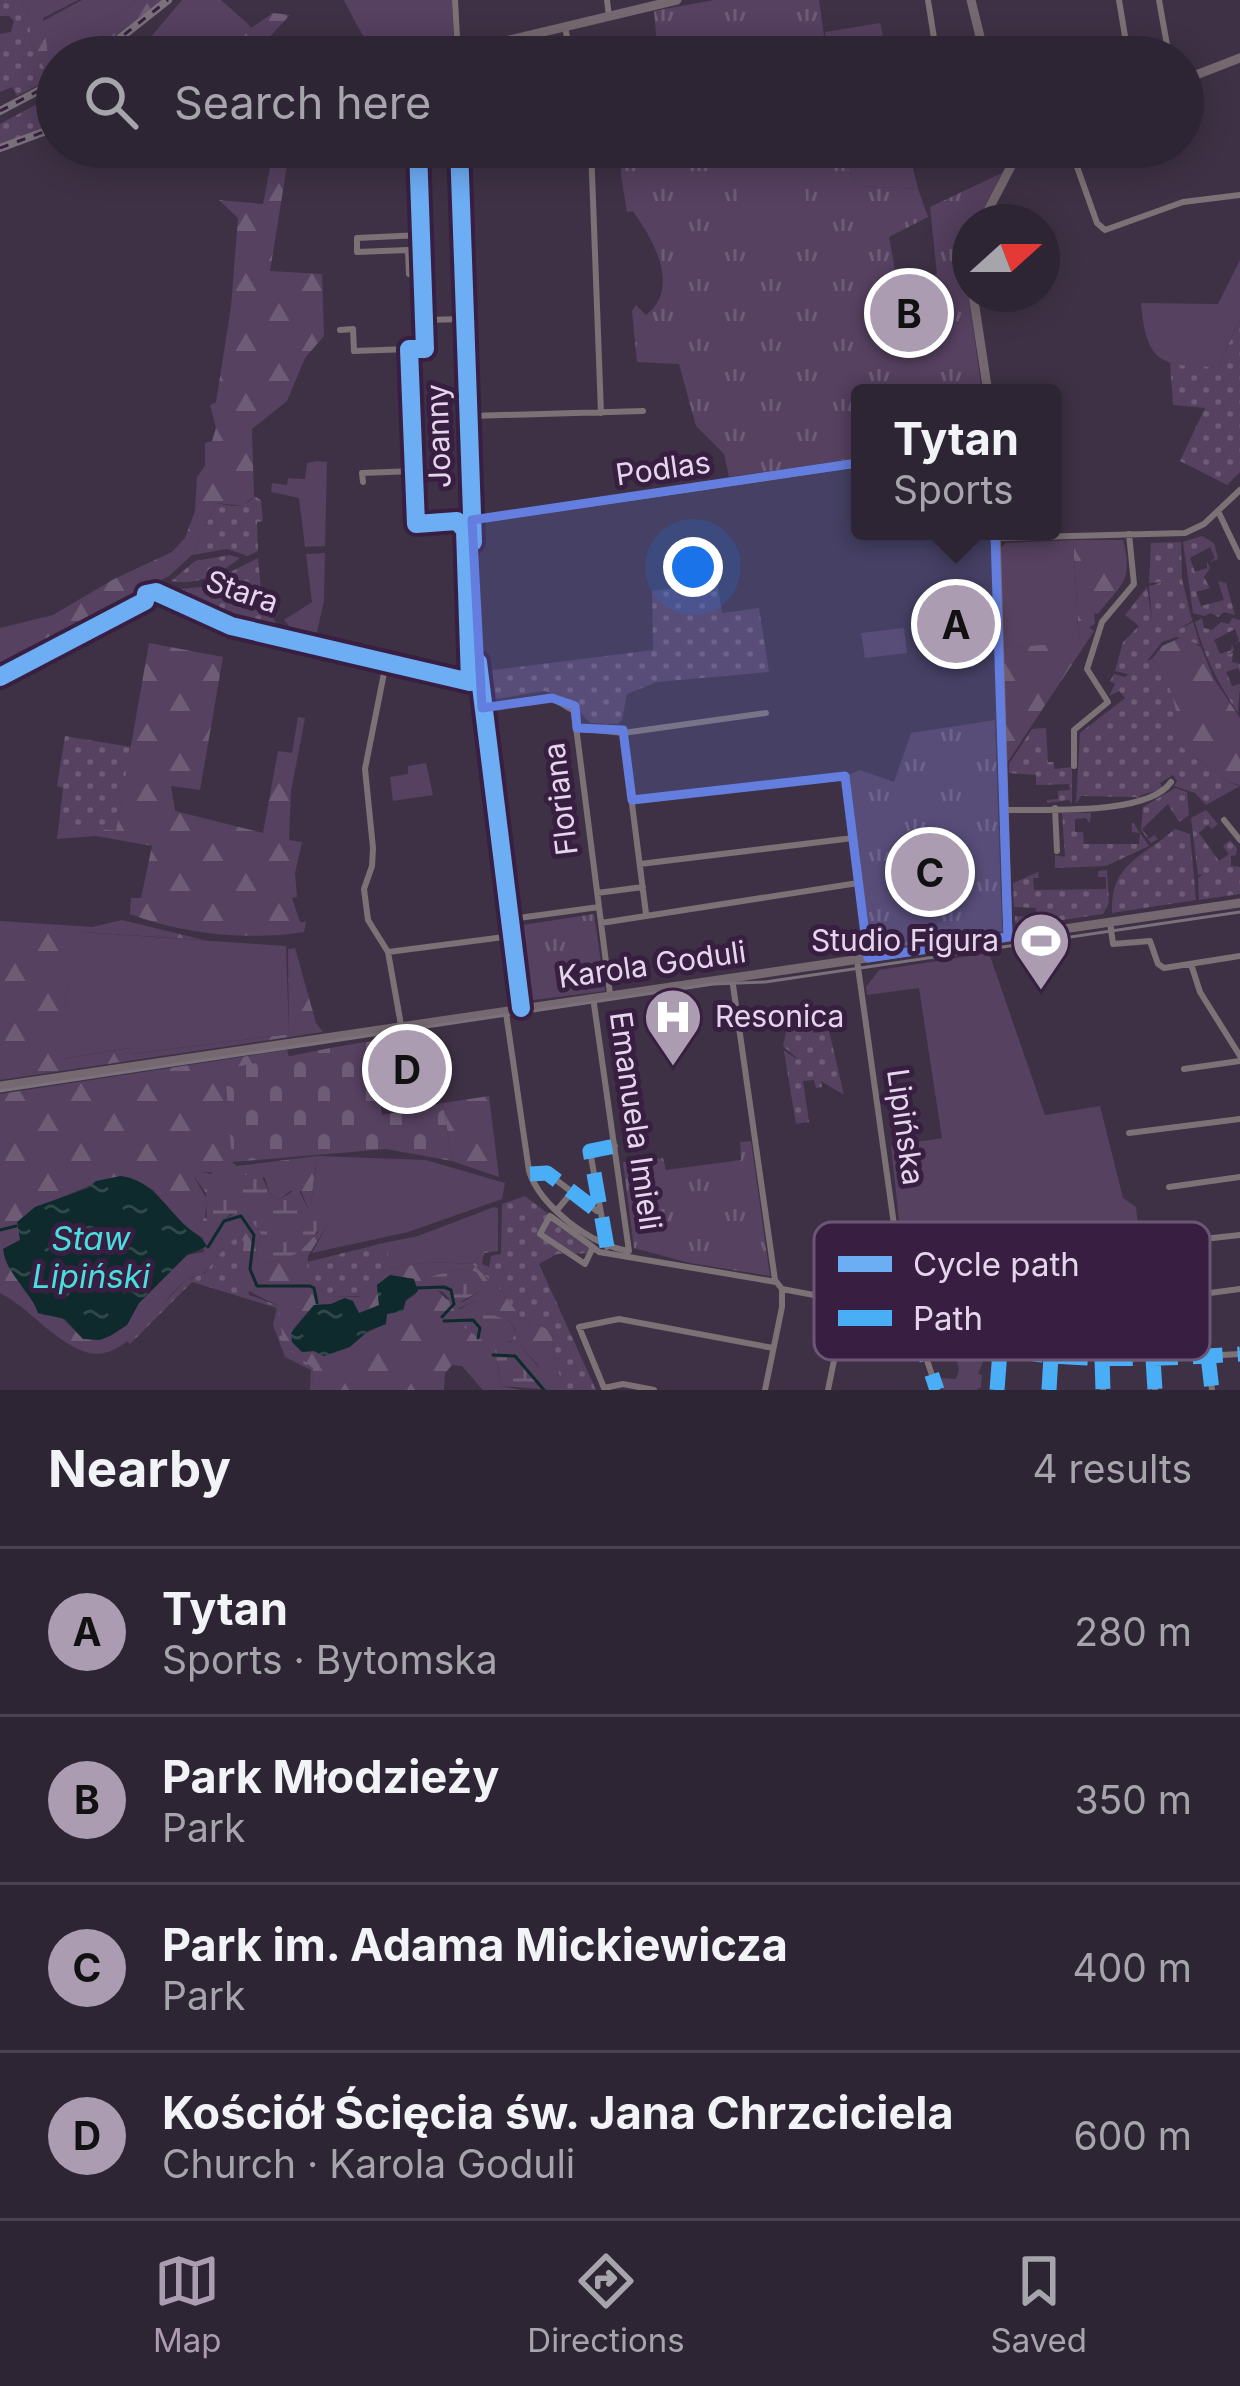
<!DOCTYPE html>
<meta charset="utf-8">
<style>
:root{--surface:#2e2534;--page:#3a3140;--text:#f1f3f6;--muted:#a7a5ac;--line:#49424f;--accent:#ab9cb2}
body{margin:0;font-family:Inter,sans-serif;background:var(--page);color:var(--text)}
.compass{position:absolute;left:952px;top:204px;width:108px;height:108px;border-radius:50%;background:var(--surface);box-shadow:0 6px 30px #0003;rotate:69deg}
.you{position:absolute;left:693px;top:567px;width:42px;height:42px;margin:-30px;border:9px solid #fff;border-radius:50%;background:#1a73e8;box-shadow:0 0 0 18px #1a73e833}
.badge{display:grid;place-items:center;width:78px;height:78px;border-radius:50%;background:var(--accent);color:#111;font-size:39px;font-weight:700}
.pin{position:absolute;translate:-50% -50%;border:6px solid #fff;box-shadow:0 3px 12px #0006}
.popup{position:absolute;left:851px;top:384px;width:210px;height:156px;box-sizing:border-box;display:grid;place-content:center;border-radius:12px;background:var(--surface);filter:drop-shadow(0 3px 9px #0005);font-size:39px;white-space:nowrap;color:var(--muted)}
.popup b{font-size:45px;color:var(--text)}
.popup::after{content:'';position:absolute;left:50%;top:100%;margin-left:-24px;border:24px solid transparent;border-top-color:var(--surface)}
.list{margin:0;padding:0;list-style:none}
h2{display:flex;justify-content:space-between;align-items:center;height:156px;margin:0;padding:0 48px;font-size:51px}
h2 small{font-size:39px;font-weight:400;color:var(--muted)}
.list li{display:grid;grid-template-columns:78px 1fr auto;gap:36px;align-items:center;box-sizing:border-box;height:168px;padding:0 48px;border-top:3px solid var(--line)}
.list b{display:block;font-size:45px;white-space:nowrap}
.list p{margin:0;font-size:39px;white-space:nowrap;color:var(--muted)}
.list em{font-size:39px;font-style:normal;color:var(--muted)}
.icon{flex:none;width:66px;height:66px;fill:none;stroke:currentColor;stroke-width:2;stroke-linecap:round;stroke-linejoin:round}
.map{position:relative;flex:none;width:1240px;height:1390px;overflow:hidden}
.search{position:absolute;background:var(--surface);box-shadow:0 6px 30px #0003;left:36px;right:36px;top:36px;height:132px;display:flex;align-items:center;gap:30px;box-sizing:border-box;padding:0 42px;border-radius:66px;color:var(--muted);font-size:45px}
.sheet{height:828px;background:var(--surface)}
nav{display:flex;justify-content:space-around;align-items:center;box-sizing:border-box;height:168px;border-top:3px solid var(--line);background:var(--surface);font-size:33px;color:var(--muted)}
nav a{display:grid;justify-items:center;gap:6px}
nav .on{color:var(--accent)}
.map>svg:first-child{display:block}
.grass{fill:url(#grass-dots)}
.forest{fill:url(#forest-firs);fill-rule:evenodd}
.wetland{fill:url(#wetland-marsh)}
.cemetery{fill:url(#cemetery-stones)}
.park{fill:url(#park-tufts)}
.garden{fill:#564160}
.water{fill:url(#water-ripples)}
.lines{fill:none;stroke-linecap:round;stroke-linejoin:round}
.stream{stroke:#0e2a2c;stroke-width:3}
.street{stroke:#7c7174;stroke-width:6}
.secondary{stroke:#766870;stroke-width:9}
.tram{stroke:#7a717b;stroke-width:3}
.rail-casing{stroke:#7a717b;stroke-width:8}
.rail{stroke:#381f42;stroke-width:3;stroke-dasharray:9;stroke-linecap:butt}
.quiet{stroke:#49aef6;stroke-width:15;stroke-dasharray:30 15;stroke-linecap:butt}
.cycleway-casing{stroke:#381f42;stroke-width:26}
.cycleway{stroke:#6dadf4;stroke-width:18}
.marked{fill:#637edf;fill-opacity:0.2;stroke:#637edf;stroke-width:9;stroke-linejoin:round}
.labels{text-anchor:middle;stroke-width:10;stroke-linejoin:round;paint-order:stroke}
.street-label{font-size:30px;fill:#e6d6ed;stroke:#381f42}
.poi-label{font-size:30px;fill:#e6d6ed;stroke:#381f42;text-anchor:end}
.water-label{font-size:33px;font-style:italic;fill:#49dfdf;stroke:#381f42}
.key{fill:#381f42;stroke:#6c5675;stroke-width:3}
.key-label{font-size:33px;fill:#e6d6ed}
</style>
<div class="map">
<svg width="1240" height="1390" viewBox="0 0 1240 1390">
<defs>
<pattern id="grass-dots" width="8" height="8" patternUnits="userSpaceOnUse" patternTransform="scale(3)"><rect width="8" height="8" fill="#564160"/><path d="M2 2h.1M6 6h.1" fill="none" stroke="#6e5c77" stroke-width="1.8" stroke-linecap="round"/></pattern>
<pattern id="forest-firs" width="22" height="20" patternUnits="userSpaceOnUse" patternTransform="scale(3)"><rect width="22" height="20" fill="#564160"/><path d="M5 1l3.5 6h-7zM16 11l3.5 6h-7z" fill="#6e5c77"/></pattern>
<pattern id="wetland-marsh" width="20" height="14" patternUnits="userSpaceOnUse" patternTransform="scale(3)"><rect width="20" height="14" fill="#564160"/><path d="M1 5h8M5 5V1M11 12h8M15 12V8" fill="none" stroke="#6e5c77"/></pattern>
<pattern id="cemetery-stones" width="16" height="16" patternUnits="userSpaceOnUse" patternTransform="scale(3)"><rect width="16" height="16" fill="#564160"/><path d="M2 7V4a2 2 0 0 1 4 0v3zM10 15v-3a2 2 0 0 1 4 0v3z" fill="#6e5c77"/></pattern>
<pattern id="park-tufts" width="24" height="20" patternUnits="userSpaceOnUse" patternTransform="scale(3)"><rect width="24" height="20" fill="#564160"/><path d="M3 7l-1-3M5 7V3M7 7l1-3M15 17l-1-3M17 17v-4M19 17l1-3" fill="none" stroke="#6e5c77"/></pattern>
<pattern id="water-ripples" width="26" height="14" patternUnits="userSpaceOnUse" patternTransform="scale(3)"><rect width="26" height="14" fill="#0e2a2c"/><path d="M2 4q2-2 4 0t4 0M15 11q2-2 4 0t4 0" fill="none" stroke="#31484b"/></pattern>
</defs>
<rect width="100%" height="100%" fill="#3e3145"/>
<path class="grass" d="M0,0H21L30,17V40L50,79L17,96L12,87L0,92V34L11,32L14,21L9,16H0Z
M35,105L39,110L57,107V123L0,144V124Z
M1240,319V472L1227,485L1180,461L1205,408L1173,405L1170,363L1218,367Z
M254,496L261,500L263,521L257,522L258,551L248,556L227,549L192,555L216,503C230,506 245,510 254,496Z
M1202,536L1214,543L1218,559L1210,562L1215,558L1210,547L1190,558L1195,572L1207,568V561L1210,568L1204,577L1210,588L1196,592L1201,606L1224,600L1218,581L1226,583L1235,615L1224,612L1218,617L1211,613L1204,616L1193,613L1183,542Z
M1181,542L1182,579L1192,621L1174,632L1193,622L1200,645L1176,637L1162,642L1147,661L1152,659C1174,682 1178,716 1182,747L1227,782L1240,786L1206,805L1195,793L1174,786L1177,781L1173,775L1160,783L1163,789L1141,795L1138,800L1136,797L1081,796L1076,804L1080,733L1125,698L1119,691L1109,696L1115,684L1110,681L1114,674L1125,677L1128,674L1115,671L1123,642L1139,626L1125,615L1147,587L1152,620L1149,586L1163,582L1149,583L1151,543Z
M713,554L722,613L759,608L769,672L657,682L627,694L622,720L618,724L590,723L568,699L545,691L489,700L485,671L653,650L652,591L681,587L678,560Z
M230,555L240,558C219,574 198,586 171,581L195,561Z
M258,558L261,589L276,624L271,629L227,619L168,590L201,587Z
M1202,618L1204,628L1212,630L1221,622L1229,624L1232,618L1240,620V641L1234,644L1239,640L1235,629L1214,640L1220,654L1231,650L1232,644L1234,651L1226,655L1233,653L1232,662L1240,664V672L1238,668L1226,672L1232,686L1240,684L1238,713C1218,684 1204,655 1195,622Z
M1046,728L1048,762H1054V769L1072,767V804L1069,800L1047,803V795V800L1058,799V791L1070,790L1069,784L1036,785V775L1009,773V764L1032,729Z
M65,736L131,747L116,832L59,823L63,788L57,786Z
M1175,788L1187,792L1189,815L1179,822L1168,804L1142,829L1149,839L1154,835L1158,839L1151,843L1141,830L1143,807Z
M1206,810L1218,824L1212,829L1208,825L1199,833L1219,861L1229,854L1223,846L1230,840L1237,848L1236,855L1231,856V866L1240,867V894L1199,900L1198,878L1203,874L1198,875L1191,818Z
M1062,813H1091L1090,823L1086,818L1075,819V832H1083L1084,844H1139L1140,833L1132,832V823L1134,824L1149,846L1106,866L1055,868V855L1065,857Z
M1175,829L1190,834L1196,900L1112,913C1110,863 1142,858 1175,829Z
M1107,870L1109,903L1103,914L1056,921L1055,917L1022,926L1015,922V916L1037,918L1036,908L1014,907L1013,883L1038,872L1039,878H1033L1034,890L1106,889V877H1098V871Z
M811,1018L813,1033L829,1031L844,1095L821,1081L822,1087L816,1088L814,1080L803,1081L809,1122L796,1124L784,1051L799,1060L783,1046L788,1023Z
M525,1196L600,1253L557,1254L539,1264L596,1390H566L554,1363L552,1331L521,1318L502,1291L472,1264L483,1251H498L484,1253L482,1264L489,1267L491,1256L501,1254L502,1204Z
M238,1236L244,1242L249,1295L279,1306L313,1367L314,1390H310L311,1370L285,1357L273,1325L277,1308L192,1282L130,1344L127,1341L186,1280L205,1273L231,1239Z
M388,1242V1269L363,1296L331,1297L307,1280V1262Z"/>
<path class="forest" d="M21,0H78L43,18L49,58L138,0H162L88,57H57V75L50,79L30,40V17Z
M273,13L290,15L251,57H205L247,23L251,28Z
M274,147H290L270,271L322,274L324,336L305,358L287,401L252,429L254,496L243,506L216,503L192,555L169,576L0,666V628L53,615L114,579L172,552L185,538L195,511L197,477L205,466V443L212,441L216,428L210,405L216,402L231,307L238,218L219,200L263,204Z
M1073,540H1123C1134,583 1120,584 1098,614L1094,613L1095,624L1089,627L1094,631L1007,763L1002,648L1079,641Z
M1182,637L1201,647L1214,679L1240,718V785L1227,782L1182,747C1177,716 1174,682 1152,659L1162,646Z
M149,643L223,657L200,790L171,786L175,811L263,833L278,751L292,753L298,717L305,718L291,791L289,840L302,842L295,873L297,897L292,898L300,922H306L304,932C249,941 182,934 130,914L131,898H141L152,846L96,836L57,839L59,823L116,831Z
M122,920L204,940L82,932L66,996L62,1059L130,1048V1054L289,1034L288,949L295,948L316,1023L323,1032L0,1080V921L92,927Z
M287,1050L289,1058L232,1162L237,1166L317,1156L311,1203L333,1216L308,1256L307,1280L331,1297H359L388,1269L430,1262L472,1264L502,1291L521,1318L552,1331L554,1363L566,1390H551L537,1364L520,1345L495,1352L501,1386L521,1390H483L462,1366L452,1365L445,1373L444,1390H314L313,1368L283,1344L279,1306C234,1283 239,1294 244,1242L238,1237C225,1243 218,1258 207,1270C199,1279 193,1274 184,1282C157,1304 124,1368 83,1351C50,1338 31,1309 0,1293V1094ZM202,1172H211L218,1187C235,1178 244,1171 265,1178L270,1194L279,1200L290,1191H301L318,1232C300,1251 288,1263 259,1263L256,1254L261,1234L247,1215L236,1213L221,1221L205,1218L207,1199L194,1177ZM121,1176L152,1189L185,1226L203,1238L204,1252L187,1255L139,1303L127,1325L110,1336L83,1339L61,1317L43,1315L23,1289L3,1249L20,1240L35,1207C65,1198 91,1182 121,1176ZM458,1269L476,1272L486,1287L463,1302L446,1299L425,1278ZM390,1275L414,1279L416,1294L386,1315V1324C363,1332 348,1348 324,1356L314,1351L302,1352L294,1345L293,1329L314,1305L331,1304L345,1298L359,1313H365L379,1305L377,1285ZM475,1301L486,1313L510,1321L516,1331L512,1342C489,1342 460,1335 459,1308Z
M489,1096L499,1177L452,1161L443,1103Z"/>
<path class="wetland" d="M202,1172L217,1175L219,1186L233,1175H261L270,1194L279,1200L298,1188L307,1207L321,1221C313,1248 286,1264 259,1263L256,1254L261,1234L247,1215L230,1214L216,1229L207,1226L206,1193L194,1176Z
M458,1269L476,1272L487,1287L455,1305L443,1292L429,1288L425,1278Z
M472,1302H478L487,1313L510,1321L517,1334L515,1341L487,1344L465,1328L457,1311Z
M520,1345L541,1370L551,1390L501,1386L495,1350Z"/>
<path class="cemetery" d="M373,1041L382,1115L443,1103L452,1161L386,1149L232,1162L225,1069C276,1060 322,1048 373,1041Z"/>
<path class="park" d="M714,0H819L827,57H653L657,46L654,11Z
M623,147H836L858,186L918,189L928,217L889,237L897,281L937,274L930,207L1002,173L977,222H970L966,275L982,393H860V458L729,477L724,454L696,426L679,364L637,362L632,311L636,305L646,315C681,288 654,241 633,211L627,212L621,176Z
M995,720L1002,931L870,951L848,775L860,770L894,782L911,733Z
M594,914L605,991L526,1001L516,926Z
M751,1141L770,1276L690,1263L634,1248L623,1162L663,1158L666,1170L741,1160L740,1142Z"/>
<path class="garden" d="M82,0H138L49,59L43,21Z
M182,0H221L247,23L205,57H134Z
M344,0H452L454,50C381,60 378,69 344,0Z
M880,23L888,57H827L825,32Z
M730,147H801L809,232L744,240Z
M836,147H908L918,189L858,186Z
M1240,260V319L1218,367C1162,366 1146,365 1141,303L1218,304Z
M317,461L327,462L325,546L305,547L299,498L271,492L272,483L287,485L288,478L305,479L307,463Z
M1073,540L1079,642L1002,648L999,549L1006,543Z
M325,553L324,601L316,636L294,632L284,620L312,602L306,554Z
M904,628L907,653L865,658L861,633Z
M426,763L433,795L393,801L390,777L408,774V766Z
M81,932L286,946L289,1034L129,1054V1048L61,1059L66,996Z
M989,953L1045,1115L1100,1106L1123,1198L1136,1207L1148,1322L1075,1318L907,1294L891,1146L942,1138L919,988L867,995L866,987L879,970Z
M317,1156L426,1160L505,1183L502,1199L408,1232L312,1253L332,1216L311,1204Z
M494,1207L498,1208V1251H483L472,1264L430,1262L388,1269V1242L418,1236Z
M955,1353L984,1359L978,1374L982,1375L981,1387L977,1390H943L941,1378L956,1379L959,1370Z"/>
<path class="water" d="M121,1176C152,1180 164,1206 186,1226C195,1235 202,1235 207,1247L187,1255L139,1303L127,1325L110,1336L100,1340L83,1339L65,1319L38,1313C30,1289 6,1275 3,1249L20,1240L17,1222L35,1207L88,1188L96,1181Z
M390,1275L414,1279L418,1291L406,1300L403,1311L387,1314L386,1324L368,1331L350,1347L324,1356L314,1351L302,1352L292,1342L291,1333L314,1305L331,1304L345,1298L353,1301L359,1313L379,1305L377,1285Z"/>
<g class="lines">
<path class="stream" d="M0,1230L16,1226
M208,1247L224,1221L241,1216L254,1235L250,1269L257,1286H310L314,1288L317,1303
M416,1288L444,1287L451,1290L454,1304L442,1317
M444,1321L473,1320L480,1328L478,1338
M493,1355L515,1356L544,1390"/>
<path class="street" d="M455,0L458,56
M607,0L609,16
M928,0L937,57
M1119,0L1125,36
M1159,0L1169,56
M565,27L571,57
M441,57H456
M336,147L343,152L444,147
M591,147L601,413
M1070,147L1097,223L1105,230L1183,202L1240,195
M418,149L425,349H409L416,524L486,519L860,464
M409,274L408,250L357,252V238L421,235
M424,320L466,319
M340,330L353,329L354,351L409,349
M469,416L643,411
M363,482L362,473L414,471
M1218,511L1240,557
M996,538L1185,533L1204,524L1240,490
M386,663L365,769L373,848L372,866L364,889L368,920L388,952L401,1025
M0,669L156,592L231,626L480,682
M482,708L552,698L574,711L599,907
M577,728L623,733L766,713
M623,733L646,914
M1074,766V730L1108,702L1087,669L1102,622L1134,584L1129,534
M632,800L845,776L868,958
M1055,808L1057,851
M1004,810C1044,809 1148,816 1171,782
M1224,820L1240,840
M640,864L853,838
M597,893L643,887
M511,919L599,907L610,994
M1110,922L1113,944L1150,941L1158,964L1164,968L1240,956
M601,923L858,883
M388,952L512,936
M857,960L903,1289L937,1390
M1191,964L1200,992L1240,1056
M732,978L775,1280L782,1289L846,1301
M506,1013L529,1171C540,1206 592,1246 629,1251L593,997
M1184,1069L1240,1061
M1129,1133L1240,1119
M530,1174L547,1173L597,1211
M1169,1187L1240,1177
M557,1210L572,1192
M1176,1242L1240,1235
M593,1247L585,1264L540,1234L550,1216L593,1247L599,1252L776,1282
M607,1247L590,1151L615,1146
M1157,1300L1240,1289
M924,1345C956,1335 1018,1354 1053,1356C1116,1361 1178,1358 1240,1354
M1208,1358L1212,1390
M1102,1359L1103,1390
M1153,1359L1155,1390
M654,1390L623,1384L604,1388L579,1327L619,1319L773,1348
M765,1390L782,1307V1289
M828,1390L846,1301L862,1291L903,1289
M997,1390L1000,1351
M1049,1390L1051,1358"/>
<path class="secondary" d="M971,0L985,57
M459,57L476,48L677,0
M1183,80L1240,58
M459,147L476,646L521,1008
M1020,154L1041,147
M982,222L1021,147
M973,294L988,393
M996,531L1008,937
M0,1086L1240,903"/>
<path class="tram" d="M0,1091L713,984L765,982L1240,912"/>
<g class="rail-casing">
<path id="rail" d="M96,57L168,0
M0,111L57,81
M0,148L57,127"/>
</g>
<use href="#rail" class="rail"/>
<path class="quiet" d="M530,1174L547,1173L600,1213
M607,1247L590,1151L615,1146
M903,1289L937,1390
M924,1345C956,1335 1018,1354 1053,1356C1116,1361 1178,1358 1240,1354
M1208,1356L1212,1390
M1102,1359L1103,1390
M1153,1359L1155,1390
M997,1390L1000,1351
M1049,1390L1051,1356"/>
<g class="cycleway-casing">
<path id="cycleway" d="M459,147L473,542
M478,662L521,1008
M0,677L145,601L146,594L156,592L231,626L470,682L465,530L457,521L416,524L409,349H425L418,149L444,147"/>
</g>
<use href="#cycleway" class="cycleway"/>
</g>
<path class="marked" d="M992,443L1008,937L868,958L845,776L632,800L623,730L577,728L575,706L552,698L482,708L472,520Z"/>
<defs>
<g id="stadium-pin" transform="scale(3)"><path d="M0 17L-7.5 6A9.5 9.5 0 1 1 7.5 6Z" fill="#ab9cb2" stroke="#381f42"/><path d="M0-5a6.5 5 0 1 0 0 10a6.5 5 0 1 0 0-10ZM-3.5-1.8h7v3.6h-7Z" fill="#fff"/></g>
<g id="hospital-pin" transform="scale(3)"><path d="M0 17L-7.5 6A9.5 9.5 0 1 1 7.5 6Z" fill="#ab9cb2" stroke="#381f42"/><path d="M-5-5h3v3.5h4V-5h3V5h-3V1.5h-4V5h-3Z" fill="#fff"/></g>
</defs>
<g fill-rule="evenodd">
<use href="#stadium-pin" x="1041" y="941"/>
<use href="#hospital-pin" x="673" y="1017"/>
</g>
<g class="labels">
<g class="street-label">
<text transform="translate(439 436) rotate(-92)" y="10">Joanny</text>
<text transform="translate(663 469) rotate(-8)" y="10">Podlas</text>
<text transform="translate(242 592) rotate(19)" y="10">Stara</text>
<text transform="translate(561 799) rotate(-97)" y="10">Floriana</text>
<text transform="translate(652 965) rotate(-8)" y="10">Karola Goduli</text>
<text transform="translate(635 1121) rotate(82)" y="10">Emanuela Imieli</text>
<text transform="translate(905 1127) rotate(82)" y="10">Lipińska</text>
</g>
<g class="poi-label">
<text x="999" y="951">Studio Figura</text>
<text x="715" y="1027" text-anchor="start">Resonica</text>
</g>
<g class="water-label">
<text x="91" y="1250">Staw<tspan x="91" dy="38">Lipiński</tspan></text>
</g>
</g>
<rect x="814" y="1222" width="396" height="138" rx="18" class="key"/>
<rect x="838" y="1256" width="54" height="16" fill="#6dadf4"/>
<rect x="838" y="1310" width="54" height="16" fill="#49aef6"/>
<g class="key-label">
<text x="913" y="1276">Cycle path</text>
<text x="913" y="1330">Path</text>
</g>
</svg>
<svg class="compass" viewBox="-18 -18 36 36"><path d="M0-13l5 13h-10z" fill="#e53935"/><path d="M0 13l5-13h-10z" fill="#a7a5ac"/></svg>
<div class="you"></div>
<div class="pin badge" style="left:956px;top:624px">A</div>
<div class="popup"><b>Tytan</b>Sports</div>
<div class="pin badge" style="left:909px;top:313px">B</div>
<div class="pin badge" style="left:930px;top:872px">C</div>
<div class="pin badge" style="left:407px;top:1069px">D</div>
<div class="search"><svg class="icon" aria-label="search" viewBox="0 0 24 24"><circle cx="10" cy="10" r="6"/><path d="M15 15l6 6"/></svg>Search here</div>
</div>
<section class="sheet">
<h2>Nearby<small>4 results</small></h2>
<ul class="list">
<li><span class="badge">A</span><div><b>Tytan</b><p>Sports · Bytomska</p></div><em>280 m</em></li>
<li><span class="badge">B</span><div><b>Park Młodzieży</b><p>Park</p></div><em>350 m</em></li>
<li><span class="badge">C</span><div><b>Park im. Adama Mickiewicza</b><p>Park</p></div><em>400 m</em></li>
<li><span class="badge">D</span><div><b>Kościół Ścięcia św. Jana Chrzciciela</b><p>Church · Karola Goduli</p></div><em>600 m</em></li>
</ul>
</section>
<nav>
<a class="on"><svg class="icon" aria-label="map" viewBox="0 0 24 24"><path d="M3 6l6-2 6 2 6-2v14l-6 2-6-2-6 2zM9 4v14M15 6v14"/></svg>Map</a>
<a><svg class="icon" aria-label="directions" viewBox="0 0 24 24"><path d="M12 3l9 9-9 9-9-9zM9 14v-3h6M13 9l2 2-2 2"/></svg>Directions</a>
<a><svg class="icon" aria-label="saved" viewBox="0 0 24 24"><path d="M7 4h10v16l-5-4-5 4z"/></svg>Saved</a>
</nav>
